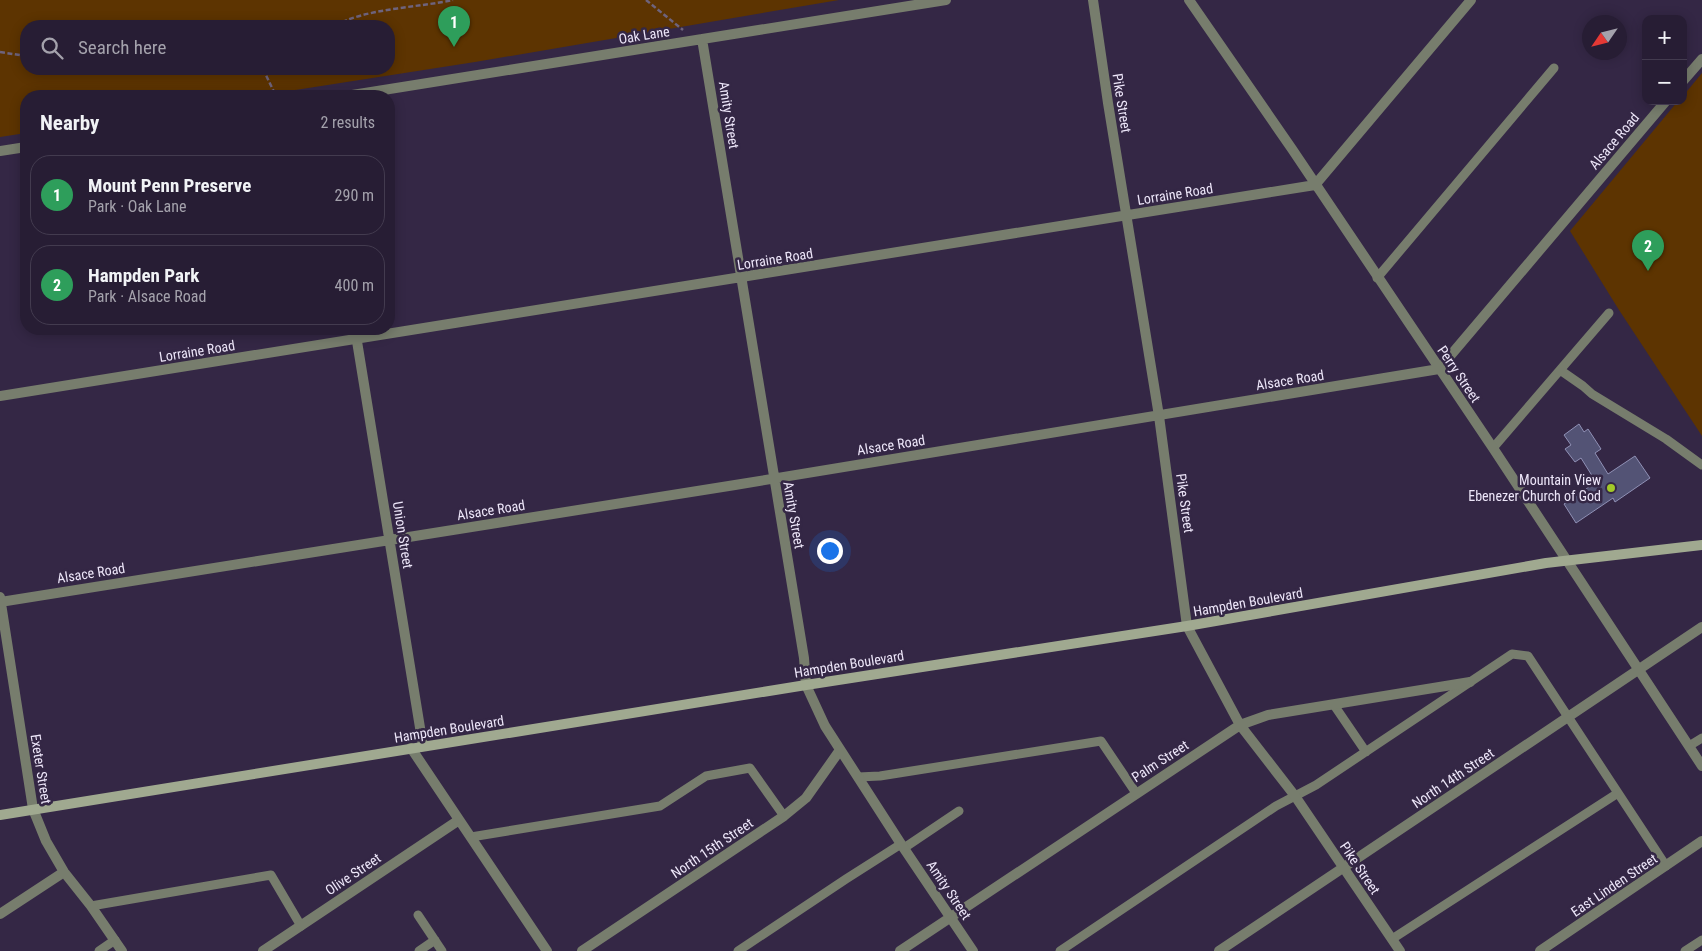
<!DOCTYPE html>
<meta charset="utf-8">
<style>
:root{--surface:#271d34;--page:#2f263c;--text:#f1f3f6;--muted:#a4a2ac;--line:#433b4f;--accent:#2563eb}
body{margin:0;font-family:"Roboto Condensed",sans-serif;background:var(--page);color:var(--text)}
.controls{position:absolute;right:15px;top:15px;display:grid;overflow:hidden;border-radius:10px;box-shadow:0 2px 12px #0003}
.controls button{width:45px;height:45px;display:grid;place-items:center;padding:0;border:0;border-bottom:1px solid var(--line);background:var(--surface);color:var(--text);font:25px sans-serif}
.compass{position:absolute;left:1582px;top:15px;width:45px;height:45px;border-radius:50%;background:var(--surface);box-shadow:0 2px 12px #0003;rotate:235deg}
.you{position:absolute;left:829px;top:550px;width:18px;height:18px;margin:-12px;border:4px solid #fff;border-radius:50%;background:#1a73e8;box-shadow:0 0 0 8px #1a73e833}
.badge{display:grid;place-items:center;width:32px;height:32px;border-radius:50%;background:var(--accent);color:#fff;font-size:16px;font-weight:700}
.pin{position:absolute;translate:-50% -41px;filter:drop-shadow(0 1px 2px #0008)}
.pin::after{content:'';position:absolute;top:26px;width:18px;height:15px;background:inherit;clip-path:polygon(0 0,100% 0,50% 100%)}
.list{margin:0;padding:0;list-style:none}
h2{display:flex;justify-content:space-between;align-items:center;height:65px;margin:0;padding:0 20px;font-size:21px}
h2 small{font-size:16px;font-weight:400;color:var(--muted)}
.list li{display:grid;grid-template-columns:32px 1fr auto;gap:15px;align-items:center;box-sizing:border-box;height:80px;margin:0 10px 10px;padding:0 10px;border:1px solid var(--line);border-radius:20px}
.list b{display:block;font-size:19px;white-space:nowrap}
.list p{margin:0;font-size:16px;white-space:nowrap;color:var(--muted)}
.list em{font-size:16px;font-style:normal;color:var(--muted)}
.icon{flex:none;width:28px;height:28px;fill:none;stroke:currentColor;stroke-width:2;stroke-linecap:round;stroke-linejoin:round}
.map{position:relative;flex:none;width:1702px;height:951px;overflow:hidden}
.search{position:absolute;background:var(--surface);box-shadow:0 2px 12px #0003;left:20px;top:20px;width:375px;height:55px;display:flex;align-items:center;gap:12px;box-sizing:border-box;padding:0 18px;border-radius:20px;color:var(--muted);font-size:19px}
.panel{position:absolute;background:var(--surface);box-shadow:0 2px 12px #0003;left:20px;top:90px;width:375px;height:245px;border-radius:20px}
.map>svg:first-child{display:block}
.green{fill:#5d3401;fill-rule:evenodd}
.building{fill:#535375;stroke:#9091b6}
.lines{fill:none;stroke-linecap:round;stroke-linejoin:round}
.path{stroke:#6e637d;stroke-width:2.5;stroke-dasharray:5 2.5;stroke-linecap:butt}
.service{stroke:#777d6d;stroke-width:9}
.minor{stroke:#777d6d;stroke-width:10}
.secondary{stroke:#a0a990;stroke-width:10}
.poi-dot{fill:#a2c928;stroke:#342745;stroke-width:2}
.labels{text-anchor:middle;stroke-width:5;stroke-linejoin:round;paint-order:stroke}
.street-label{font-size:14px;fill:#ede6f9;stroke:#342745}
.poi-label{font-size:14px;fill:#ede6f9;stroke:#342745;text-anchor:end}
</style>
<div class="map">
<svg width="1702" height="951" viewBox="0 0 1702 951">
<rect width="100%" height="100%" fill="#342745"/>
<path class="green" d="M0,0H839L475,62L257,96H26V133L0,137ZM26,26H389V69H26Z
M1702,73V436L1619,310L1570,231L1678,101H1683V96Z"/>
<path class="building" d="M1579,424L1584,432L1588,429L1601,449L1595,453L1608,474L1635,456L1650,478L1615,502L1613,498L1576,523L1564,504L1596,482L1581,458L1575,462L1565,449L1571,445L1564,435Z"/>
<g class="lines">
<path class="path" d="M646,0L683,30
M336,26C360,9 422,7 453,0
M0,52L26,56
M263,69L276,96"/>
<path class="service" d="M1377,278L1554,68
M1560,370L1583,386L1592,394L1666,439L1702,465
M1493,448L1609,313
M1334,705L1366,752
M1689,746L1702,738
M858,777L880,776L1101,741L1136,793
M471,837L660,806L706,776L750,768L784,816
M904,848L959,811
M91,906L271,875L301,926
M418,915L442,951
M1392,939L1618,793
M99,951L115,940
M419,951L435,940
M738,951L846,879L901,844
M1060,951L1276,806L1316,785L1512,654L1528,656L1666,866
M1685,951L1702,940"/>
<path class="minor" d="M1093,0L1108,103L1159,416L1187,626L1240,725L1295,796L1400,951
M1189,0L1292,149L1493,448L1702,766
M702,39L804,658L806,685L825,726L901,844L973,951
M1683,81L1702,59
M346,96L946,0
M0,151L26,147
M355,329L423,746
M0,396L1315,185L1471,0
M0,597L33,809L46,841L64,872L91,906L122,951
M0,602L735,485L1439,369L1666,101
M411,748L547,951
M0,914L64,872
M263,951L459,820
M582,951L784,816L806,798L840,750
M900,951L1240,725L1268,715L1470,682
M1219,951L1702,627
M1540,951L1702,841"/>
<path class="secondary" d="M0,815L806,685L1187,626L1546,563L1702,545"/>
</g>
<circle class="poi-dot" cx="1611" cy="488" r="5"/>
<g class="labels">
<g class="street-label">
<text transform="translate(644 35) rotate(-9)" y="5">Oak Lane</text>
<text transform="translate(1122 103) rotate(81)" y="5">Pike Street</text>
<text transform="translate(729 115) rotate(81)" y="5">Amity Street</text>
<text transform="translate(1614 141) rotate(-50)" y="5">Alsace Road</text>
<text transform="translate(1175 194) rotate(-9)" y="5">Lorraine Road</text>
<text transform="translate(775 259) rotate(-9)" y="5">Lorraine Road</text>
<text transform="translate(197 351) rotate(-9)" y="5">Lorraine Road</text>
<text transform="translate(1459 374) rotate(56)" y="5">Perry Street</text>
<text transform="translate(1290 380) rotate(-9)" y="5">Alsace Road</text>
<text transform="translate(891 445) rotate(-9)" y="5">Alsace Road</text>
<text transform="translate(1185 503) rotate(82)" y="5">Pike Street</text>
<text transform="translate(491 510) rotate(-9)" y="5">Alsace Road</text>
<text transform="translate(794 515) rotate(80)" y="5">Amity Street</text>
<text transform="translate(403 535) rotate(81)" y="5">Union Street</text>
<text transform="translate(91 573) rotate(-9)" y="5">Alsace Road</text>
<text transform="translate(1248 602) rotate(-10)" y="5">Hampden Boulevard</text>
<text transform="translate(849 664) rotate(-9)" y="5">Hampden Boulevard</text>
<text transform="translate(449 729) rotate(-9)" y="5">Hampden Boulevard</text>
<text transform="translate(1160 761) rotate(-33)" y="5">Palm Street</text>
<text transform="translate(41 769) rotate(81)" y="5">Exeter Street</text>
<text transform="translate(1453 778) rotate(-34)" y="5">North 14th Street</text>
<text transform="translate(712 848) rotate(-34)" y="5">North 15th Street</text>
<text transform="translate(1360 868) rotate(56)" y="5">Pike Street</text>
<text transform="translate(353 874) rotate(-34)" y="5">Olive Street</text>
<text transform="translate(1614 885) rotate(-34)" y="5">East Linden Street</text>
<text transform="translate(949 890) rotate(56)" y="5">Amity Street</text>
</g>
<g class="poi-label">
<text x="1601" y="485">Mountain View<tspan x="1601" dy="16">Ebenezer Church of God</tspan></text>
</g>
</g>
</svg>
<div class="controls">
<button>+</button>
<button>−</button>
</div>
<svg class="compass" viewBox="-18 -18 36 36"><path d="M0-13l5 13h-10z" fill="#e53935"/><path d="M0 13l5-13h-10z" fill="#a4a2ac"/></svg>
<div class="you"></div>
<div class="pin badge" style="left:454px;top:47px;background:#2e9e5b">1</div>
<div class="pin badge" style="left:1648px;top:271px;background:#2e9e5b">2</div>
<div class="search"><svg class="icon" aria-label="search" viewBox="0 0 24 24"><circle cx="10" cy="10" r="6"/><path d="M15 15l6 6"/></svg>Search here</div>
<section class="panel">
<h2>Nearby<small>2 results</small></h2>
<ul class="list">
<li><span class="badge" style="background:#2e9e5b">1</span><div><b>Mount Penn Preserve</b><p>Park · Oak Lane</p></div><em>290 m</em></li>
<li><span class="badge" style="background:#2e9e5b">2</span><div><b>Hampden Park</b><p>Park · Alsace Road</p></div><em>400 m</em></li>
</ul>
</section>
</div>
